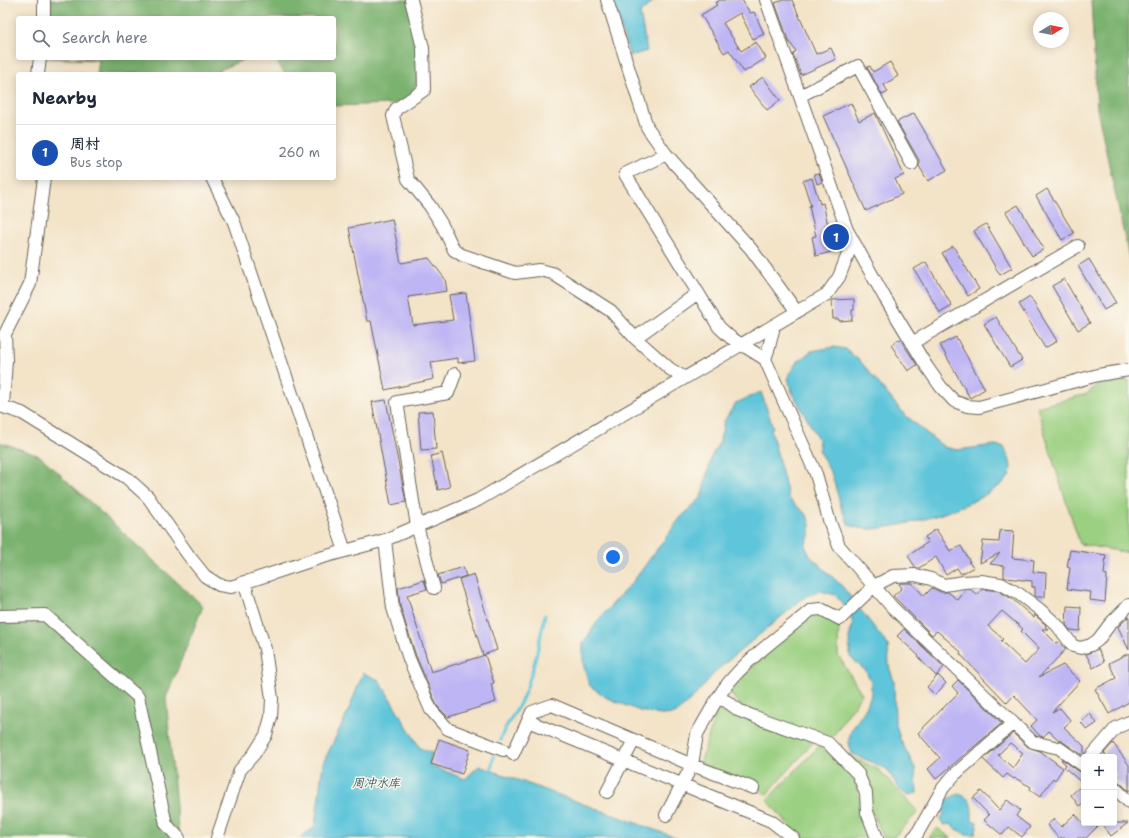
<!DOCTYPE html>
<meta charset="utf-8">
<style>
:root{--surface:#fff;--page:#f2f2f3;--text:#1f2937;--muted:#747a83;--line:#e0e1e3;--accent:#c8321e}
body{margin:0;font-family:"Shantell Sans","LXGW WenKai TC",sans-serif;background:var(--page);color:var(--text)}
.controls{position:absolute;right:12px;bottom:12px;display:grid;overflow:hidden;border-radius:4px;box-shadow:0 2px 10px #0003}
.controls button{width:36px;height:36px;display:grid;place-items:center;padding:0;border:0;border-bottom:1px solid var(--line);background:var(--surface);color:var(--text);font:20px sans-serif}
.compass{position:absolute;left:1033px;top:12px;width:36px;height:36px;border-radius:50%;background:var(--surface);box-shadow:0 2px 10px #0003;rotate:80deg}
.you{position:absolute;left:613px;top:557px;width:14px;height:14px;margin:-10px;border:3px solid #fff;border-radius:50%;background:#1a73e8;box-shadow:0 0 0 6px #1a73e833}
.badge{display:grid;place-items:center;width:26px;height:26px;border-radius:50%;background:var(--accent);color:#fff;font-size:13px;font-weight:700}
.pin{position:absolute;translate:-50% -50%;border:2px solid #fff;box-shadow:0 1px 4px #0006}
.list{margin:0;padding:0;list-style:none}
h2{display:flex;justify-content:space-between;align-items:center;height:52px;margin:0;padding:0 16px;font-size:17px}
h2 small{font-size:13px;font-weight:400;color:var(--muted)}
.list li{display:grid;grid-template-columns:26px 1fr auto;gap:12px;align-items:center;box-sizing:border-box;height:56px;padding:0 16px;border-top:1px solid var(--line)}
.list b{display:block;font-size:15px;white-space:nowrap}
.list p{margin:0;font-size:13px;white-space:nowrap;color:var(--muted)}
.list em{font-size:13px;font-style:normal;color:var(--muted)}
.icon{flex:none;width:22px;height:22px;fill:none;stroke:currentColor;stroke-width:2;stroke-linecap:round;stroke-linejoin:round}
.map{position:relative;flex:none;width:1129px;height:838px;overflow:hidden}
.search{position:absolute;background:var(--surface);box-shadow:0 2px 10px #0003;left:16px;top:16px;width:320px;height:44px;display:flex;align-items:center;gap:10px;box-sizing:border-box;padding:0 14px;border-radius:4px;color:var(--muted);font-size:15px}
.panel{position:absolute;background:var(--surface);box-shadow:0 2px 10px #0003;left:16px;top:72px;width:320px;height:108px;border-radius:4px}
.map>svg:first-child{display:block}
.green{fill:#9bd082;stroke:#5c764f}
.forest{fill:#7cb270;stroke:#4c6746}
.water{fill:#5ec5da;stroke:#3d707b}
.lines{fill:none;stroke-linecap:round;stroke-linejoin:round}
.stream{stroke:#5ec5da;stroke-width:3}
.building{fill:#beb5f4;fill-rule:evenodd}
.minor-casing{stroke:#676258;stroke-width:14}
.minor{stroke:#fff;stroke-width:12}
.labels{text-anchor:middle;stroke-width:3;stroke-linejoin:round;paint-order:stroke}
.water-label{font-size:12px;font-style:italic;fill:#33575e;stroke:#fbf7ec}
</style>
<div class="map">
<svg width="1129" height="838" viewBox="0 0 1129 838">
<rect width="100%" height="100%" fill="#fbf7ec"/>
<filter id="ink" filterUnits="userSpaceOnUse"><feTurbulence type="fractalNoise" baseFrequency=".025" numOctaves="2"/><feDisplacementMap in="SourceGraphic" scale="8" xChannelSelector="R" yChannelSelector="G"/><feConvolveMatrix kernelMatrix="1 2 1 2 8 2 1 2 1" color-interpolation-filters="sRGB"/></filter>
<filter id="wash" filterUnits="userSpaceOnUse"><feTurbulence type="fractalNoise" baseFrequency=".012" numOctaves="4" result="noise"/><feDisplacementMap in="SourceGraphic" scale="16" xChannelSelector="R" yChannelSelector="G"/><feGaussianBlur stdDeviation="0.9" result="paint"/><feColorMatrix in="noise" values="0 0 0 0 0 0 0 0 0 0 0 0 0 0 0 0 0 1.4 0 .05"/><feComposite in="paint" operator="in"/></filter>
<g filter="url(#wash)">
<rect width="100%" height="100%" fill="#f3e3c7"/>
<path class="green" d="M1129,380V553L1080,544L1056,470L1037,407L1087,394L1099,384Z
M821,613L839,622L838,655L862,694L828,743L742,708L727,689L812,614Z
M718,706L806,738L813,743L766,795L753,784L700,764Z
M820,745L853,776L871,838H800L767,800Z
M850,756L879,770L918,812L893,838H884L850,764Z
M937,828L951,838H929Z"/>
<path class="forest" d="M50,0H409L421,62L413,98L392,104L334,106V74H285L274,58H334V18H49L51,4Z
M1091,0H1129V258L1097,109Z
M45,58H247L211,74H97L99,60Z
M0,442L40,456L203,606L166,698L179,838H0Z"/>
<path class="water" d="M612,0H655L640,13L647,51L630,56Z
M834,347L846,349L861,362L903,413L930,436L944,447L957,450L995,445L1004,447C1008,455 1014,467 1009,476C1005,483 996,488 990,492C957,512 911,525 873,529C865,529 856,528 849,525L842,510L832,475L820,453L818,439L791,390L788,377L796,363L811,351Z
M761,392L773,427L771,430L789,499L807,515L810,524V534L805,546L810,556L842,586L888,645L889,666L894,682L895,721L900,739L915,768L917,793L907,795L900,790L887,769L851,753L848,743L851,731L866,708L871,695V681L866,671L850,657L849,637L853,624L849,611L835,595L821,591L806,596L717,670L692,699L675,714L661,715L640,711L607,698L589,685L583,663V643L600,618L635,579L681,517L701,498L712,455L720,441L724,421L736,403Z
M363,673L379,680L420,748L432,753L429,765L465,779L479,766L677,838H299L315,827L323,763L347,714Z
M958,794C973,798 972,806 972,820L977,822V827L975,834C965,836 959,831 951,824L943,825L940,820L944,814C939,800 948,799 958,794Z"/>
<g class="lines">
<path class="stream" d="M500,740C505,725 516,713 522,699C534,672 539,643 545,615
M490,774L494,756"/>
</g>
<g id="blocks">
<path class="building" d="M720,0H742L750,13L754,12L764,34L753,39L740,13L723,23L741,51L756,42L766,58L744,72L729,50L724,53L701,15L717,5L715,3Z
M783,0H792L816,54L831,48L836,59L801,75L793,54L796,51L789,42L775,3Z
M890,62L898,76L884,85L888,92L882,95L867,67L870,66L873,72Z
M763,77L780,100L767,110L749,87Z
M851,103L859,121L875,113L904,175L895,179L902,194L866,211L823,116Z
M914,113L947,170L928,181L919,166V160L897,122Z
M819,173L822,182L817,184L814,174Z
M812,178L820,204L823,203L828,225H825L831,252L816,256L812,237L816,236L809,206H811L803,181Z
M1047,189L1074,233L1062,240L1036,196Z
M1018,205L1044,249L1032,256L1006,212Z
M392,219L401,263L429,258L445,279L447,291L408,297L413,325L453,320L449,295L466,293L475,361L458,363V358L431,362L434,379L385,390L371,321H367L349,228Z
M986,224L1012,268L1000,275L974,231Z
M953,246L979,289L968,296L942,253Z
M1089,259L1116,303L1104,310L1078,266Z
M926,262L952,306L940,313L914,269Z
M1064,279L1090,323L1078,330L1052,286Z
M1030,297L1057,341L1045,348L1019,304Z
M854,299V310H852V320L839,321V319H833L832,300Z
M996,317L1022,360L1010,367L984,324Z
M956,337L985,389L970,398L940,345Z
M900,339L917,365L908,371L891,345Z
M386,400L406,502L391,505L372,402Z
M433,411L436,449L421,450L418,412Z
M442,453L450,487L438,490L431,456Z
M936,529L950,551L961,546L970,562H968L974,567L961,574L957,568L946,575L936,557L919,568H916L908,556L928,542L925,537Z
M1000,530L1014,531L1012,558L1034,560L1033,572L1046,573L1045,597H1035V587H1032V581L1006,578L1004,577V566L990,564L1000,553L980,563L983,541L999,542Z
M1070,550L1106,555L1104,574L1107,575L1105,602L1090,600L1091,592L1067,589L1070,568L1067,567Z
M463,567L466,576L441,584L438,575Z
M474,574L497,650L483,655L459,579Z
M424,580L427,589L407,595L431,672L485,655L494,683L491,684L496,702L448,717L437,706L416,656L400,606L398,588Z
M901,583H912L924,596L932,588L941,592H948L958,600L967,589H970L977,595L982,589L999,591L1012,599L1034,618L1035,615L1046,625L1045,627L1048,629H1042L1056,643L1058,642L1066,649L1039,677L1063,665L1080,681L1052,712L1060,708L1071,721L1064,727L1084,746V756L1063,742L1059,740L1049,731L1043,737L1040,736L1031,726L1037,720L1014,695L1007,703L960,654L961,652L937,631L932,635L893,596L902,588L899,584ZM1002,611L1023,629L1021,631L1039,649L1025,664L1001,641L1003,639L988,626Z
M1067,606L1081,607L1080,631L1070,630L1066,625Z
M1129,616V650L1118,627Z
M904,629L944,667L936,676L918,657L919,656L897,636Z
M1098,649L1104,662L1093,668L1086,654Z
M1129,653V702L1109,714L1095,689L1116,678L1109,663Z
M938,675L946,683L935,695L927,687Z
M958,680L1002,723L936,779L928,769L940,758L918,733L958,693L952,686Z
M1090,714L1097,723L1087,730L1081,722Z
M1013,733L1028,747L1040,751L1063,768L1055,780L1053,778L1040,797L1030,790L1031,787L1015,778L1014,779L1007,774L1003,778L983,759ZM1010,743L1023,753L1013,768L998,755Z
M439,739L470,750L462,774L431,764Z
M1113,743L1129,765V791L1119,782L1114,780L1117,774L1114,771V757H1107L1104,753Z
M1062,759L1080,772L1084,773V802L1079,806L1071,795L1083,784L1064,767L1066,765L1061,760Z
M981,791L999,810L1007,800L1020,810L1016,816L1030,827L1022,837L1009,827L1002,835L984,820L989,815L973,798Z
M1075,814L1083,823H1128L1111,836L1101,823L1086,838H1059L1047,825L1054,819L1061,827Z"/>
</g>
</g>
<g filter="url(#ink)">
<use href="#blocks" fill-opacity="0" stroke="#676258" stroke-width="1"/>
<g class="lines">
<g class="minor-casing">
<path id="minor" d="M411,0L423,48L424,90L396,109L393,116L408,179L430,206L442,225L454,250L462,255L515,273L539,270L552,273L611,311L635,338
M607,0L647,127L666,154L751,249L797,312
M766,0L847,230L885,298L927,367L941,387L954,401L967,406L979,407L1098,375L1129,370
M44,18V0
M38,74L40,58
M800,96L858,66L912,164
M666,154L625,174L719,327L731,338L765,359L769,347L774,326
M212,178L234,222L345,551
M912,343L1078,246
M765,359L816,474L830,523L839,546L892,607L1033,742L1059,748L1084,766
M685,378L670,369L635,338L698,293
M0,406L22,413L127,478L148,497L189,556L205,576L219,585L231,587L316,559L385,540L478,500L827,294L839,277L848,254L847,230
M3,406L6,360L5,334L30,284L44,178
M385,540L393,608L409,659L431,710L448,729L503,750
M434,588L417,526L397,402L448,393L455,374
M0,616L45,615L138,697L166,824L179,838
M717,699C738,664 779,637 811,610L821,609L840,619L874,586L893,576L915,575L931,579L944,585L964,582L981,581L1001,584L1019,594L1039,609L1057,625L1073,646L1081,648L1091,645L1098,640L1110,624L1129,605
M528,721L771,821L793,838
M513,754L532,712L552,705L692,765L753,788
M1091,757L1116,728L1129,722
M1114,787L1129,802
M607,792L634,740
M666,815L692,765L697,734L717,699L726,701L740,711L755,717L828,743L858,774L866,793L867,812L877,838
M217,838L240,770L254,754L266,735L271,717L272,699L265,649L244,582
M913,838L917,834L943,788L954,775L1013,723"/>
</g>
<use href="#minor" class="minor"/>
</g>
</g>
<g class="labels">
<g class="water-label">
<text x="376" y="787">周冲水库</text>
</g>
</g>
</svg>
<div class="controls">
<button>+</button>
<button>−</button>
</div>
<svg class="compass" viewBox="-18 -18 36 36"><path d="M0-13l5 13h-10z" fill="#e53935"/><path d="M0 13l5-13h-10z" fill="#747a83"/></svg>
<div class="you"></div>
<div class="pin badge" style="left:836px;top:237px;background:#1a4fb4">1</div>
<div class="search"><svg class="icon" aria-label="search" viewBox="0 0 24 24"><circle cx="10" cy="10" r="6"/><path d="M15 15l6 6"/></svg>Search here</div>
<section class="panel">
<h2>Nearby<small></small></h2>
<ul class="list">
<li><span class="badge" style="background:#1a4fb4">1</span><div><b>周村</b><p>Bus stop</p></div><em>260 m</em></li>
</ul>
</section>
</div>
